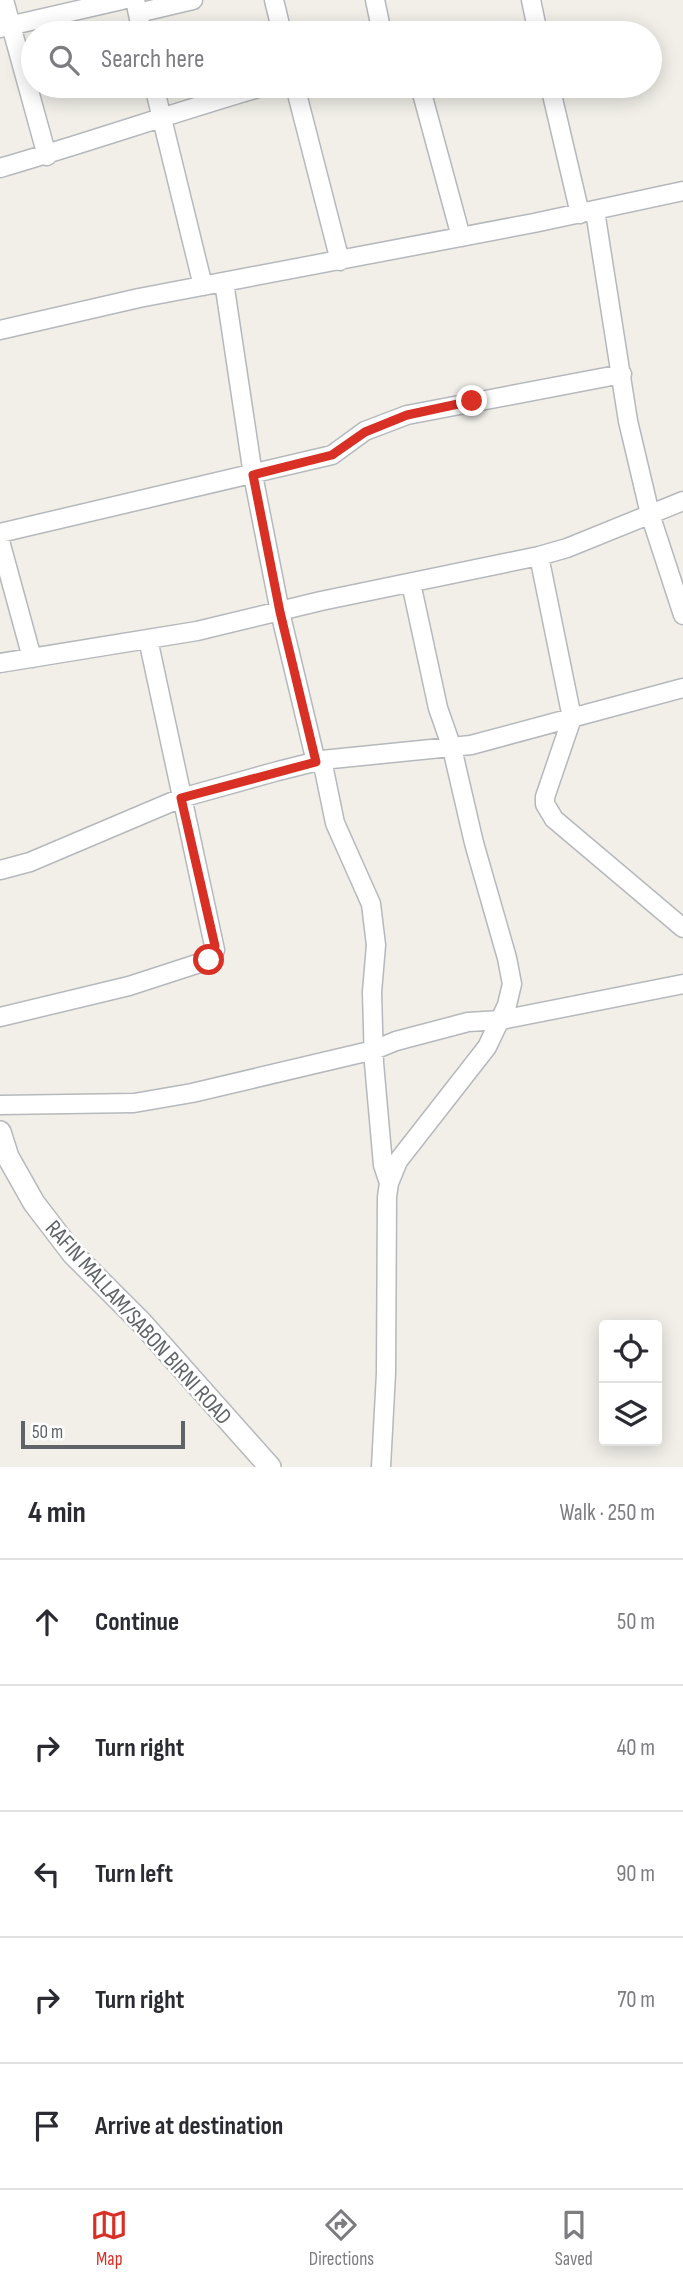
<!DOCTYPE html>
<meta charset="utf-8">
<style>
:root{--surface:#fff;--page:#f2f2f3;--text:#2b2b33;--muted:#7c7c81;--line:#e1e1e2;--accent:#d93025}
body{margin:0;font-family:"Sofia Sans Condensed",sans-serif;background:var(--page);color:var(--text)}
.controls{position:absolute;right:21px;bottom:21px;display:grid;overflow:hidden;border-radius:7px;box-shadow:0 4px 18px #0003}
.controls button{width:63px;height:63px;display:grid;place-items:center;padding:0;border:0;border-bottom:2px solid var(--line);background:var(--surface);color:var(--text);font:35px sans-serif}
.scale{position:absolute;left:21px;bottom:18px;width:164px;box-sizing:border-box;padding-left:7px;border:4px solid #5f6368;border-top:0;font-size:19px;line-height:24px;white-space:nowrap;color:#5f6368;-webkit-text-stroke:5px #fff;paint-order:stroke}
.stop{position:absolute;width:21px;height:21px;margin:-16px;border:5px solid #d93025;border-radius:50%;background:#fff}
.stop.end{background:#d93025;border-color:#fff;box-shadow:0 2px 7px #0008}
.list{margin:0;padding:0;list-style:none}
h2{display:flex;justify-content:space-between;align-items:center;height:91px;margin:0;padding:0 28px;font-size:30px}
h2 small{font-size:23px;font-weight:400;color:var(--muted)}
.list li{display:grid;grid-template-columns:46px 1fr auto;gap:21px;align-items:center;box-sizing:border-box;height:126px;padding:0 28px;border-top:2px solid var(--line)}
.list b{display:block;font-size:26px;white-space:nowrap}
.list em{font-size:23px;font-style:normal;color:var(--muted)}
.icon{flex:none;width:38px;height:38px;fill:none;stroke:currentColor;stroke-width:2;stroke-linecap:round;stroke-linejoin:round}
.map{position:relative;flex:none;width:683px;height:1467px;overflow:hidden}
.search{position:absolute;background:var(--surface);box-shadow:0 4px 18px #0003;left:21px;right:21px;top:21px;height:77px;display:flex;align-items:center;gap:18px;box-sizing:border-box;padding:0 24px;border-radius:38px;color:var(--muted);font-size:26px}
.sheet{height:721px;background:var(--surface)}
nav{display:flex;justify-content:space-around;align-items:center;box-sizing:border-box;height:98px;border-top:2px solid var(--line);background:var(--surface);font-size:19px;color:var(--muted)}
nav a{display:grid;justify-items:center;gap:4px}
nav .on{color:var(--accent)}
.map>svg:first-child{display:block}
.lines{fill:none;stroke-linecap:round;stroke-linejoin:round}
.minor-casing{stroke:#b5b8bc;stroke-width:21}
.tertiary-casing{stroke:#b5b8bc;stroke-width:24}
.minor{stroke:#fff;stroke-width:18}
.tertiary{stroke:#fff;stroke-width:21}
.route{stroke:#d93025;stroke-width:9}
.labels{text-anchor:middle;stroke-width:5;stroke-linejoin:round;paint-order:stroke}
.street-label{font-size:23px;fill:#5f6368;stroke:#fff}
</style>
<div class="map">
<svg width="683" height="1467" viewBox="0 0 683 1467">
<rect width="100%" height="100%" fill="#f1efe8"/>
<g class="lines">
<g class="minor-casing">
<path id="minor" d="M4,0L47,156
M135,0L142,33
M274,0L282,33
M375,0L382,33
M531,0L538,33
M138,13L193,0
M0,28L122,0
M518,33L537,29
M154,86L203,286
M295,86L340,261
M420,86L461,237
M550,86L580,214
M0,168C89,142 176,112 265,86
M595,211L628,421L650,514L683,615
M224,282L253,475L280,612L316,762
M0,330L139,298L534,223L683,191
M0,533L332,455L365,431L407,415L622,374
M0,541L32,658
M539,556L572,718L545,797V804L554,819L683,928
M0,663L197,631L321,601L539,556L567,548L683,501
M322,760L335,823L371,904L376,945L372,992L374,1063L383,1165L389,1183
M0,870L30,862L181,798L278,771L322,760L471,745L683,688
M0,1017L129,986L209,960L215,950L148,639
M0,1105L134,1103L192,1093L374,1050L396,1041L468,1022L501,1020L683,984
M381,1467L386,1373L387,1197L389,1183L398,1161L487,1047L507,1005L512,984L507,958L474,843L452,748L438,708L411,583"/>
</g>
<g class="tertiary-casing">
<path id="tertiary" d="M0,1132L8,1157L34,1203L73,1254L141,1322L270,1467"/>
</g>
<use href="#minor" class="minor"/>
<use href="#tertiary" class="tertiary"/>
</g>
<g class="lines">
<path class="route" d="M209,960L215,946L181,798L316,762L280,612L253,475L332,455L365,432L407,415L472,401"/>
</g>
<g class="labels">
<g class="street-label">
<text transform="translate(139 1322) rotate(48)" y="8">RAFIN MALLAM/SABON BIRNI ROAD</text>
</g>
</g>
</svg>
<div class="controls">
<button><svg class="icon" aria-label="locate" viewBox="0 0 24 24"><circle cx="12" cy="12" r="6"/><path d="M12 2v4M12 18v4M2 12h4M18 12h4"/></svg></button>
<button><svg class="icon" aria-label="layers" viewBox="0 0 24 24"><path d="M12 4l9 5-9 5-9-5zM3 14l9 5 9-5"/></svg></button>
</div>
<div class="scale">50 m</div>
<div class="stop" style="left:209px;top:960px"></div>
<div class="stop end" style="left:472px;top:401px"></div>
<div class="search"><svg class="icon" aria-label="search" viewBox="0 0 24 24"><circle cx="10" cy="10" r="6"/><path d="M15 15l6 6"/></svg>Search here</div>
</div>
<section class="sheet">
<h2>4 min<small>Walk · 250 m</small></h2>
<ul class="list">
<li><svg class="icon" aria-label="ahead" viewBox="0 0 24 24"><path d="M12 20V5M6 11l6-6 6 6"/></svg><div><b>Continue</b></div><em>50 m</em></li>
<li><svg class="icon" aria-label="right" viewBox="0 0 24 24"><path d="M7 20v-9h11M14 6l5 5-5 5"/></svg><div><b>Turn right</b></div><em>40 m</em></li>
<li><svg class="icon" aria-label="left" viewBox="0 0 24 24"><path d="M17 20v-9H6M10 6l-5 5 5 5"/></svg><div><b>Turn left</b></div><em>90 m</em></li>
<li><svg class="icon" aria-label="right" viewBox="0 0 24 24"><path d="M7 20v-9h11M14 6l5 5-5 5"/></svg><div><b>Turn right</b></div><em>70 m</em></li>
<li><svg class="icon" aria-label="arrive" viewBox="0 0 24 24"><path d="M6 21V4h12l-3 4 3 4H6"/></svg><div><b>Arrive at destination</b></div></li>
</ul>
</section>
<nav>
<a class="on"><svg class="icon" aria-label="map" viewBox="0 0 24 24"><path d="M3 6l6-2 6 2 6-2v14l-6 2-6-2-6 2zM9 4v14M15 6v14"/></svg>Map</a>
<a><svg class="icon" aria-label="directions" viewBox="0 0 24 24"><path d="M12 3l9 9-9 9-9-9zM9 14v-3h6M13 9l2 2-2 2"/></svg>Directions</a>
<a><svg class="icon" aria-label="saved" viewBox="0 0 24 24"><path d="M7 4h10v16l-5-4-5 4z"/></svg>Saved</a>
</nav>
